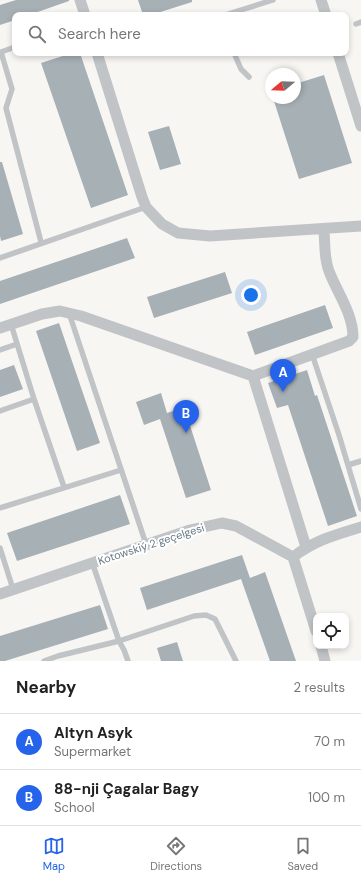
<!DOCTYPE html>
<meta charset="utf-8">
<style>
:root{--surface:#fff;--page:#f6f6f6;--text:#222;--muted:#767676;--line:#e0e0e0;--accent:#2563eb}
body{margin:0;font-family:"DM Sans",sans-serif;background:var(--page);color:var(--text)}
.controls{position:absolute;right:12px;bottom:12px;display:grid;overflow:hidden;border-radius:8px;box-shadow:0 2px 6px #0003}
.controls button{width:36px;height:36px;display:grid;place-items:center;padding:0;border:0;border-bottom:1px solid var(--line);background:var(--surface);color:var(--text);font:20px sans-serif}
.compass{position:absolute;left:265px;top:68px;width:36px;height:36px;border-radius:50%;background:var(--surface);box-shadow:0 2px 6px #0003;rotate:251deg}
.you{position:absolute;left:251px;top:295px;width:14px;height:14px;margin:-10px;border:3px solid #fff;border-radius:50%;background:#1a73e8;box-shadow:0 0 0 6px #1a73e833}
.badge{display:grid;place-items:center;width:26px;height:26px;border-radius:50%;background:var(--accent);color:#fff;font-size:13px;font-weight:700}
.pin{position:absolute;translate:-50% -33px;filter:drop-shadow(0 1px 2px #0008)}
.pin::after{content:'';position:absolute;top:21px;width:14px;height:12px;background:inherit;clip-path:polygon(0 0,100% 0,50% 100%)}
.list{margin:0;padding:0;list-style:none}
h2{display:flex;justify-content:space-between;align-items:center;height:52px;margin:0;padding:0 16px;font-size:17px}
h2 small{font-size:13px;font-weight:400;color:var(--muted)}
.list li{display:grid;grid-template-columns:26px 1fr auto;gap:12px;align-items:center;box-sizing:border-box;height:56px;padding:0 16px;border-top:1px solid var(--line)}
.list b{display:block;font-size:15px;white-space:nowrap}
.list p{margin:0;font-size:13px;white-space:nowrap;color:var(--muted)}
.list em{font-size:13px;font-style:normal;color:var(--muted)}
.icon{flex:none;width:22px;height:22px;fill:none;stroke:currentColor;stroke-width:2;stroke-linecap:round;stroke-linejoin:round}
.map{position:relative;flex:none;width:361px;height:661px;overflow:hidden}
.search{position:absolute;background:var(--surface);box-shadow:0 2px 6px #0003;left:12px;right:12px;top:12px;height:44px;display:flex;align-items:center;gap:10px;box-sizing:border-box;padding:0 14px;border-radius:8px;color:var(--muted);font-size:15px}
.sheet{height:164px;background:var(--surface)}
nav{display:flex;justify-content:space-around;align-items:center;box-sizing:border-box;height:56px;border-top:1px solid var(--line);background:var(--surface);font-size:11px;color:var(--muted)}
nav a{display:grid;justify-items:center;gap:2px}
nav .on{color:var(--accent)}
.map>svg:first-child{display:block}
.building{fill:#a6b0b5}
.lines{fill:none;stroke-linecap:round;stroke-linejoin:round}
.lane{stroke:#c0c4c7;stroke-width:5.5}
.street{stroke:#c0c4c7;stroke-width:11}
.labels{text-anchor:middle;stroke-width:4;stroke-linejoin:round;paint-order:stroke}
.street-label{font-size:11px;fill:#667984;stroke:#fff}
</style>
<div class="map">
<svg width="361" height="661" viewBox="0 0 361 661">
<rect width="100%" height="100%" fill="#f7f6f3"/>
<path class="building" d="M16,0H69V1L29,15H15V20L0,25V5Z
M138,0H192V2L151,15H143Z
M72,53H80L128,195L91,208L41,63Z
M324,75L352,163L299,179L273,98H295V84Z
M169,126L181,164L160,170L148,132Z
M0,162H2L23,234L1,241L0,236Z
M127,238L135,258L0,304V281Z
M225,272L232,293L154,318L147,297Z
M325,305L333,328L255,355L247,332Z
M59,323L100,443L77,451L36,331Z
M14,365L23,389L0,397V370Z
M307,370L315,396L317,395L357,516L328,526L288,405L277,408L268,383Z
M161,393L167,413L184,407L211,490L186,498L160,419L144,425L136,402Z
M120,495L130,524L17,561L7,533Z
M242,555L250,578L265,572L296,661H270L241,579L147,610L140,588Z
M100,605L108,629L5,661H0V636Z
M177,642L183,661H161L157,648Z"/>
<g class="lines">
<path class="lane" d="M225,15L273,0
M356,24L361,22
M15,47L1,52L12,89L6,108L41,242
M234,53L241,69L249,77
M0,258L146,207
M69,313L146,544
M11,324L34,399
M0,350L17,344
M312,354L339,435L361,509
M0,411L34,399L64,487
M348,465L361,461
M0,508L121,470
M0,548L13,589
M92,562L119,641L124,650L128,661
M44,661L58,656L119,641L194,616L206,615L215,619L236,661"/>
<path class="street" d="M80,0L85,15
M321,0L326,15
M97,53L142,197L146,207L162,224L178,233L210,236L361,226
M338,53L361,126
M0,328L42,314L60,311L81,316L253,376L306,547
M253,376L349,341L353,337C353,315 339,295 331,276C324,262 325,244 324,229
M293,557C315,540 335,535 361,527
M0,594L190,530L222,523L236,526L293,557L316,631
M321,646L325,661"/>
</g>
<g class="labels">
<g class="street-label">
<text transform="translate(151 544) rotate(-18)" y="4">Kotowskiý 2 geçelgesi</text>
</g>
</g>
</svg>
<div class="controls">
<button><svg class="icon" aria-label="locate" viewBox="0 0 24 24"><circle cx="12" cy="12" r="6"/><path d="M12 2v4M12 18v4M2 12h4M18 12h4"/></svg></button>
</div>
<svg class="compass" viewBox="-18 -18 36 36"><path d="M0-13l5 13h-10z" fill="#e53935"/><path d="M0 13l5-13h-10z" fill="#767676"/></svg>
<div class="you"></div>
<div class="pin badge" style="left:283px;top:392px">A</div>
<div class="pin badge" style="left:186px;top:433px">B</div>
<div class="search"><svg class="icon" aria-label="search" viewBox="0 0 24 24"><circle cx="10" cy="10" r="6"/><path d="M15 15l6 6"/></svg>Search here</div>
</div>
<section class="sheet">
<h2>Nearby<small>2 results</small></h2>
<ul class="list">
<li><span class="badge">A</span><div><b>Altyn Asyk</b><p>Supermarket</p></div><em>70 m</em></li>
<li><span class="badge">B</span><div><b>88-nji Çagalar Bagy</b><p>School</p></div><em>100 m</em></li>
</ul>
</section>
<nav>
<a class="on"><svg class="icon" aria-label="map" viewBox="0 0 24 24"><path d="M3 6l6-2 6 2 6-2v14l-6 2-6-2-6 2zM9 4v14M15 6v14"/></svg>Map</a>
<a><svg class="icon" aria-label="directions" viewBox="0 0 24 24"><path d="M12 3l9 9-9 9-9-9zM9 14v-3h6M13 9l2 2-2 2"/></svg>Directions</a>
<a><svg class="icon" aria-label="saved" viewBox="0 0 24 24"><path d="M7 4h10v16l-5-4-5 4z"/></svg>Saved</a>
</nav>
